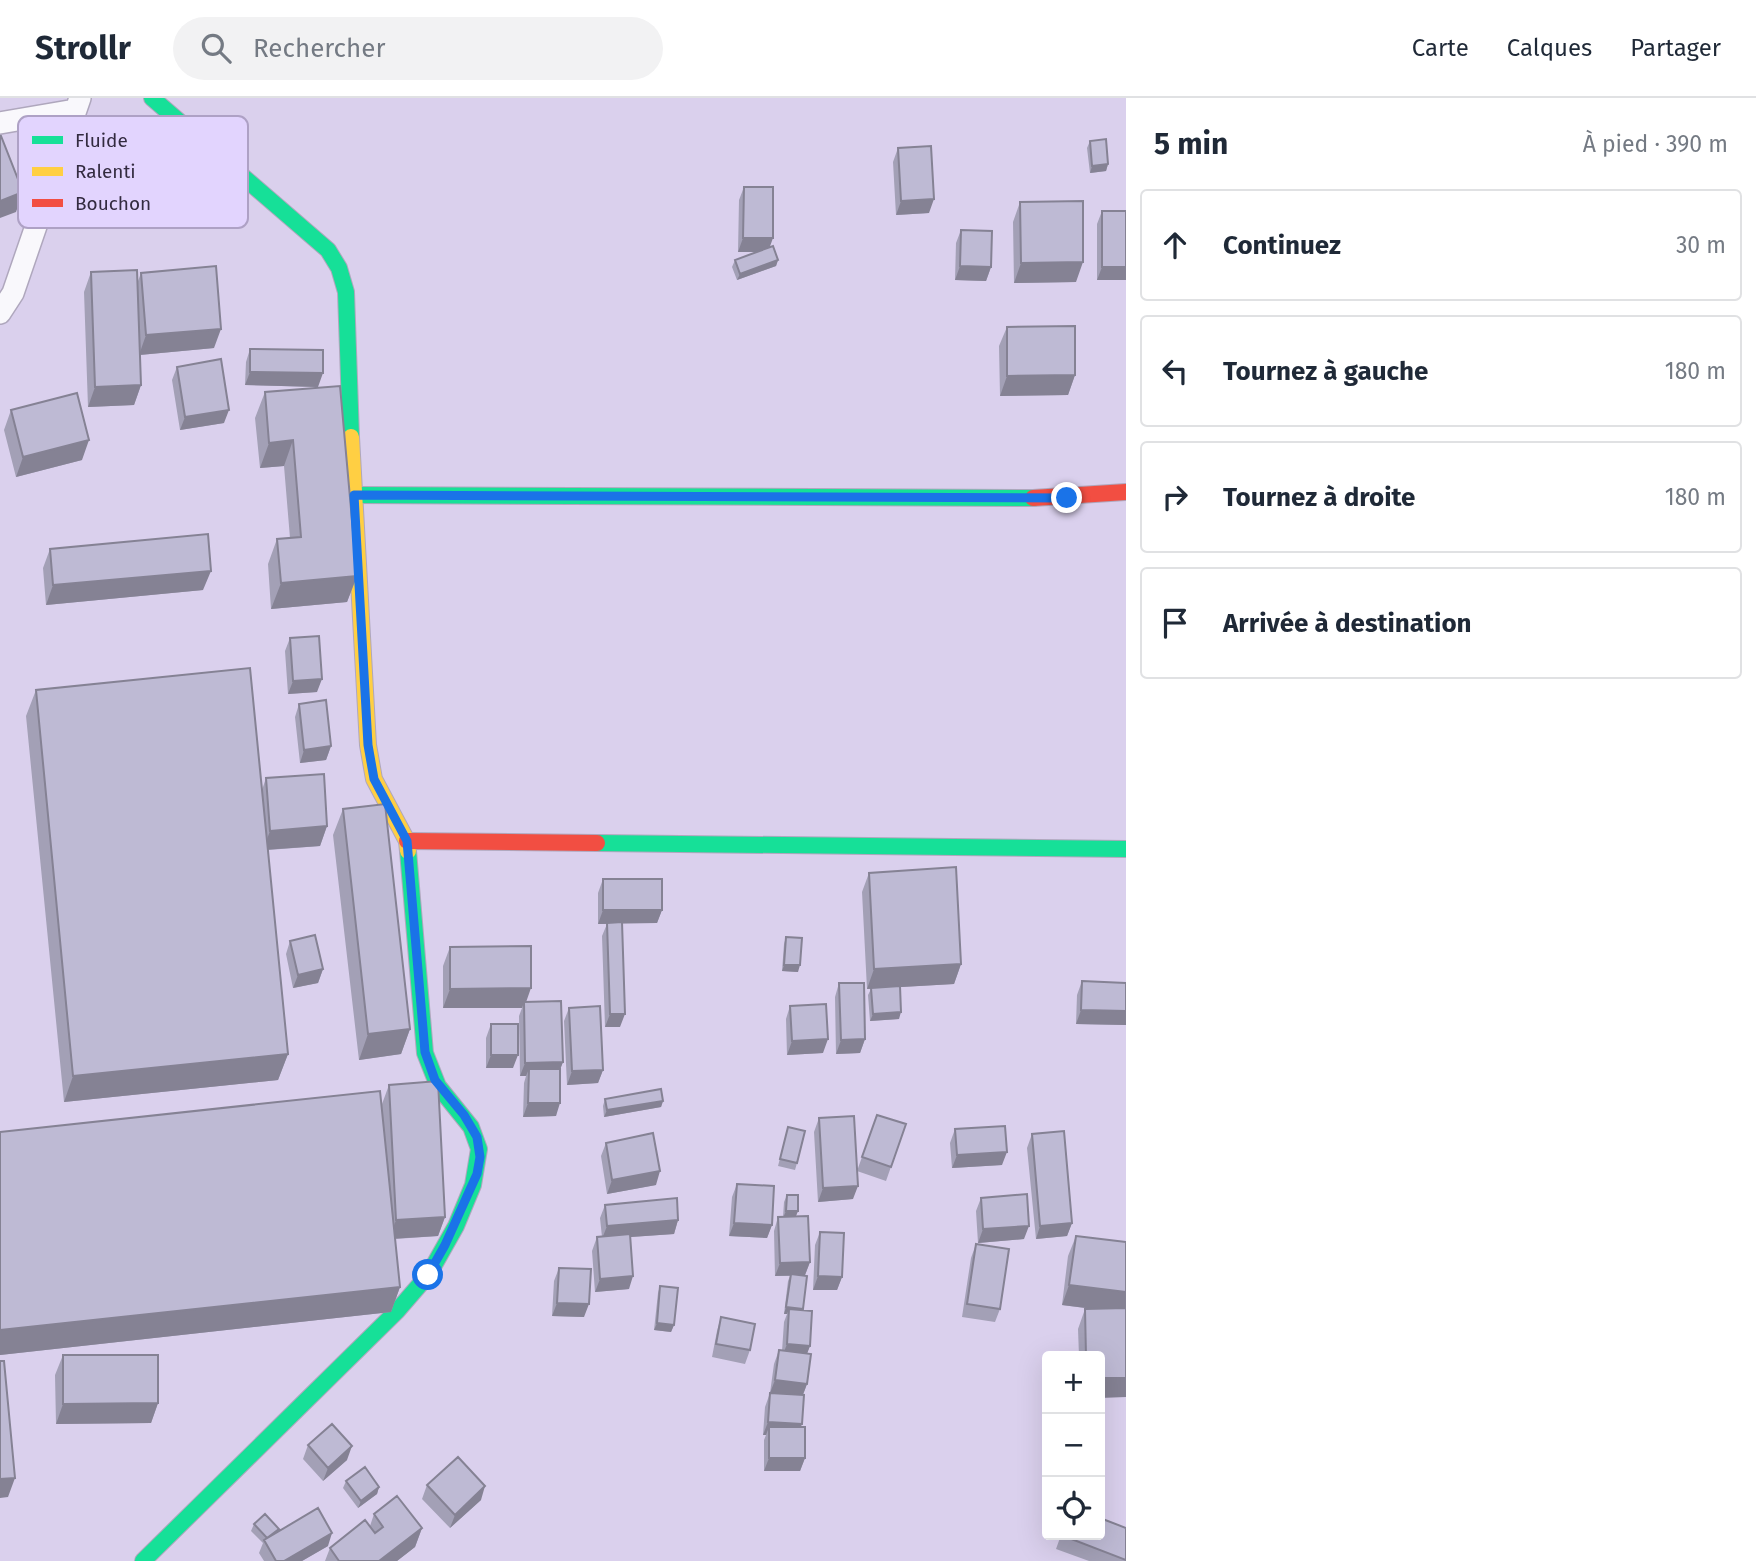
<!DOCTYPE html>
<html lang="fr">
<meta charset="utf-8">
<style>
:root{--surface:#fff;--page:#f2f2f3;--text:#1f2937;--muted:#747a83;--line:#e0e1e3}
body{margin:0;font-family:"Fira Sans",sans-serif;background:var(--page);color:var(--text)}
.controls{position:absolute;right:21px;bottom:21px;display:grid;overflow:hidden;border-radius:7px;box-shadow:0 7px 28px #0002}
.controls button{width:63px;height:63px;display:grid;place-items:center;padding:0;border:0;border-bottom:2px solid var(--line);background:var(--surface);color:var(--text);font:35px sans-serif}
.stop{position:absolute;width:21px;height:21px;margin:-16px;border:5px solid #1a73e8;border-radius:50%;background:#fff}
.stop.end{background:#1a73e8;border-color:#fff;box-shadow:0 2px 7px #0008}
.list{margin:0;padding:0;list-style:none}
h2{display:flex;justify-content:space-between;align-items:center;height:91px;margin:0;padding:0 28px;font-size:30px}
h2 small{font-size:23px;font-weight:400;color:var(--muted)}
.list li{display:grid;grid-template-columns:46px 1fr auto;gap:21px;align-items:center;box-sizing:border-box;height:112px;margin:0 14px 14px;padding:0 14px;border:2px solid var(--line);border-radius:7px}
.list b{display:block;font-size:26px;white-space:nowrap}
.list em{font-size:23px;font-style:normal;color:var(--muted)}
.icon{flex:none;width:38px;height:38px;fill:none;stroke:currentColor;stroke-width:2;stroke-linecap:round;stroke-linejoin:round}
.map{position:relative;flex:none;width:1126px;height:1463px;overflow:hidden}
header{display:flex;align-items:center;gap:42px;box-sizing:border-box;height:98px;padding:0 35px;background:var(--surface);border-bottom:2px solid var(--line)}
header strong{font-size:33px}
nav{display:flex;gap:38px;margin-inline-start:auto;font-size:24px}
.search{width:490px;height:63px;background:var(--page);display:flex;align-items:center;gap:18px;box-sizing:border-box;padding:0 24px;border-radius:38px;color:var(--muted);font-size:26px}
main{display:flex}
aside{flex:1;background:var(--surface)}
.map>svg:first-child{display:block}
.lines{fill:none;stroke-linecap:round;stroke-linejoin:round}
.street-casing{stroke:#afa7bd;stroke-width:24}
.fast-casing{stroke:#afa7bd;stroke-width:18}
.slow-casing{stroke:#afa7bd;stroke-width:18}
.jam-casing{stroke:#afa7bd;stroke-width:18}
.street{stroke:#f9f8fc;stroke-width:21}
.fast{stroke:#16e098;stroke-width:16}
.slow{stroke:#ffcf43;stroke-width:16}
.jam{stroke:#f24e42;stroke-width:16}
.wall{fill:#a3a0b6}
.shaded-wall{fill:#858294}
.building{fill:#bebad4;stroke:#858294;stroke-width:2}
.route{stroke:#1a73e8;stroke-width:9}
.key{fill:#e2d4fe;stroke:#aea1c5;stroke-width:2}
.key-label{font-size:19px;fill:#332b40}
</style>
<header>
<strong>Strollr</strong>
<div class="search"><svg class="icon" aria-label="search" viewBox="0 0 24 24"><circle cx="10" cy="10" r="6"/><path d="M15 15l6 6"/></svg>Rechercher</div>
<nav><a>Carte</a><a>Calques</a><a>Partager</a></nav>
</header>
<main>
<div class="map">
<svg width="1126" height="1463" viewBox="0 0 1126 1463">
<rect width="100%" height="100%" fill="#dad0ed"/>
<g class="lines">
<g class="street-casing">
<path id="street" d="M0,25L75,12
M0,215L13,195L80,0"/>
</g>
<g class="fast-casing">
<path id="fast" d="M152,0L328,152L339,170L346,194L351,339
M354,397L1033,400
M597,745L1126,751
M143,1463L397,1213L429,1176L456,1128L473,1087L479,1051L471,1029L438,988L425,955L408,753"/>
</g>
<g class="slow-casing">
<path id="slow" d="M351,339L368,647L374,681L407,743L408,753"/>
</g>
<g class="jam-casing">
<path id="jam" d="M1033,400L1126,394
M407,743L597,745"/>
</g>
<use href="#street" class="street"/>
<use href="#fast" class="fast"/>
<use href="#slow" class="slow"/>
<use href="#jam" class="jam"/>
</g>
<path class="wall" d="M1090,43L1108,66L1106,73L1090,75L1087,50Z
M898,50L929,115L896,117L893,64Z
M744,89L769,150L778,162L776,168L737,182L732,169L735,162L758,154H738L739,102Z
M1020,104L1076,184L1014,185L1013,124Z
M1102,113H1126V182H1097V126Z
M961,132L991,169L986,183L955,182L956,145Z
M91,174L138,183L141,175L214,250L140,257L141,287L134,307L88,309L84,194Z
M1007,229L1075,277L1068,297L1000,298L999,248Z
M250,251L318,289L245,287L246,264Z
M177,269L224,325L180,332L172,282Z
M340,288L357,478L347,504L271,511L268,466L277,441L290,440L284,368L260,370L255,320L265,294Z
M11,312L82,362L16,379L4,332Z
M50,451L203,492L46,507L43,470Z
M290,540L317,594L288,596L285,553Z
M36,592L262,692L266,680L327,728L320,748L268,752L288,956L278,982L64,1004L26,618Z
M299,606L331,648L326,662L300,665L295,619Z
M343,711L410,931L401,956L359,962L333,737Z
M869,775L961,866L954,886L900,889L899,921L870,923L868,897L871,891H867L862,794Z
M603,781L662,812L657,825H622L620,929H605L602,838L607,826H598V795Z
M786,839L798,874L782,873L784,846Z
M290,843L323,871L318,885L293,890L286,856Z
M450,849L526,904L563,964L560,971L556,1018L523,1019L524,985L526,978H520L519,918L522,910H443V868Z
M1082,883L1126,885V927L1076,926L1077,897Z
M839,885L865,941L860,955L836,956L835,899Z
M790,908L823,955L787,957L786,921Z
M569,910L603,972L598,985L567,987L564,923Z
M491,926L513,970H486V940Z
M389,987L445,1119L438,1138L395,1141L400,1189L391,1214L0,1257V1034L382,1006Z
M605,1001L663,1003L661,1009L604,1019L603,1008Z
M877,1017L906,1026L886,1083L857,1073Z
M819,1020L853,1101L818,1104L814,1034Z
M788,1029L797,1065L795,1072L778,1068Z
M955,1031L1002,1067L952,1070L950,1045Z
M1032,1036L1072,1125L1067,1138L1036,1141L1027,1050Z
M606,1045L656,1087L607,1096L601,1058Z
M737,1086L772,1127L767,1140L729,1138L732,1099Z
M787,1097L798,1113L796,1118L810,1164L805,1177H801L802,1212L810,1248L807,1255V1286L803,1297L801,1329L805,1360L800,1373H764V1342L766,1337H763L765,1309L770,1295L774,1266L779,1252L782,1253L784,1224L787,1216H784L788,1183L790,1178H775L774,1133L778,1119H783L784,1104Z
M981,1100L1024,1141L978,1145L976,1113Z
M605,1107L678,1122L674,1136L630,1139L629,1191L595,1194L592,1153L597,1139H602L600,1120Z
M820,1134L842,1179L837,1192H813L815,1147Z
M1076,1138L1126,1144L1100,1258H1079L1078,1231L1085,1211H1093L1062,1207L1068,1158Z
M976,1146L1000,1211L995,1224L962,1219L971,1160Z
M559,1170L584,1219L552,1218L554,1183Z
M660,1188L674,1227L671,1234L654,1232L658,1195Z
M721,1219L750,1252L745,1266L712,1259L717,1233Z
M63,1257L158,1305L151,1325L56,1326L55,1277Z
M308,1347L347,1362L323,1383L303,1361Z
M346,1383L379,1389L377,1396L358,1410L343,1390Z
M427,1387L481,1402L450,1430L422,1401Z
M374,1416L422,1430L415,1449L397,1463H325L330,1450L370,1428Z
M254,1426L277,1434L328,1448L302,1463H264L259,1455L263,1445L251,1433Z
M1126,1430V1463H1089L1056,1451L1061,1437Z"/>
<path class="shaded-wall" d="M1108,66L1106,73L1090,75L1092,68Z
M23,94L16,114L0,120V103Z
M934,101L929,115L896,117L901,103Z
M743,140H773L768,154H738Z
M778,162L776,168L737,182L740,176Z
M1083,164L1076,184L1014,185L1021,165Z
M960,168L991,169L986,183L955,182Z
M1102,169H1126V182H1097Z
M221,231L214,250L139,257L146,237Z
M250,274L323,275L318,289L245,287Z
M1075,277L1068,297L1000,298L1007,278Z
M141,287L134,307L88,309L95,289Z
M229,312L224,325L180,332L185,319Z
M89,342L82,362L16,379L23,359Z
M293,342L284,368L260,370L269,345Z
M211,473L203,492L46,507L53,487Z
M357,478L347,504L271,511L281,485Z
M322,581L317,594L288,596L293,583Z
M331,648L326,662L300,665L304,652Z
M327,728L320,748L263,752L270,733Z
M603,812H662L657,825L598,826Z
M961,866L954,886L867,891L874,871Z
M784,867H800L798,874L782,873Z
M323,871L318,885L293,890L298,877Z
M531,890L524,910V904L522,910H443L450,891Z
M1081,912L1126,913V927L1076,926Z
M901,914L899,921L870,923L873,916Z
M610,916H625L620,929H605Z
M410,931L401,956L359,962L368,936Z
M828,941L823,955L787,957L792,943Z
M865,941L860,955L836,956L841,942Z
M288,956L278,982L64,1004L73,978Z
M491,957H518L513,970H486Z
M563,964L558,977L529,971L526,978H520L525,965Z
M603,972L598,985L567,987L572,973Z
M663,1003L661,1009L604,1019L607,1012Z
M528,1005H560L556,1018L523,1019Z
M1007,1054L1002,1067L952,1070L957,1057Z
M660,1073L656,1087L607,1096L612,1082Z
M858,1088L853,1101L818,1104L823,1090Z
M786,1113H798L795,1120H783Z
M445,1119L438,1138L389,1141L396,1122Z
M678,1122L674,1136L602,1141L607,1128Z
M734,1125L772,1127L767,1140L729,1138Z
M1072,1125L1067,1138L1036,1141L1040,1128Z
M1029,1128L1024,1141L978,1145L983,1131Z
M810,1164L805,1177L775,1178L780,1165Z
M633,1178L629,1191L595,1194L600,1181Z
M818,1178L842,1179L837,1192H813Z
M1069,1187L1126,1194V1215L1062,1207Z
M400,1189L391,1214L0,1257V1232Z
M557,1205L589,1206L584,1219L552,1218Z
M786,1209L803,1211L800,1218L789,1211L787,1216H784Z
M657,1225L674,1227L671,1234L654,1232Z
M787,1246L810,1248L805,1261L782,1259Z
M1100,1280H1126V1299L1100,1300Z
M775,1282L807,1286L802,1299L770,1295Z
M158,1305L151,1325L56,1326L63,1306Z
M768,1324L802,1326L797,1339L769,1329L766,1337H763Z
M352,1348L347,1362L323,1383L328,1370Z
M769,1360H805L800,1373H764Z
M15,1380L8,1399L0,1400V1381Z
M485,1388L481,1402L450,1430L455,1417Z
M379,1389L377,1396L358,1410L361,1403Z
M422,1430L415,1449L397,1463H379Z
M332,1435L328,1448L302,1463H284Z"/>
<path class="building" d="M0,38H1L23,94L0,103Z
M1106,41L1108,66L1092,68L1090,43Z
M931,48L934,101L901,103L898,50Z
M744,89H773V140H743Z
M1083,103V164L1021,165L1020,104Z
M1102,113H1126V169H1102Z
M961,132L992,133L991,169L960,168Z
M773,148L778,162L740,176L735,162Z
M216,168L221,231L146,237L141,175Z
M137,172L141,287L95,289L91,174Z
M1075,228V277L1007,278V229Z
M250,251L323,252V275L250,274Z
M221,261L229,312L185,319L177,269Z
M340,288L357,478L281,485L277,441L301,439L293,342L269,345L265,294Z
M77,295L89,342L23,359L11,312Z
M208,436L211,473L53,487L50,451Z
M319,538L322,581L293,583L290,540Z
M250,570L288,956L73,978L36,592Z
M326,602L331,648L304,652L299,606Z
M324,676L327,728L270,733L266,680Z
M385,706L410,931L368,936L343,711Z
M956,769L961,866L874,871L869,775Z
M603,781H662V812H603Z
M622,824L625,916H610L607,825Z
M315,837L323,871L298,877L290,843Z
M786,839L802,840L800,867H784Z
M531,848V890L450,891V849Z
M1082,883L1126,885V913L1081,912Z
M839,885H864L865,941L841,942Z
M900,888L901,914L873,916L871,890Z
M561,903L563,964L525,965L524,904Z
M826,906L828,941L792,943L790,908Z
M600,908L603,972L572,973L569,910Z
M491,926H518V957H491Z
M529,971H560V1005H528Z
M438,983L445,1119L396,1122L389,987Z
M661,991L663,1003L607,1012L605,1001Z
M380,993L400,1189L0,1232V1034Z
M877,1017L906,1026L891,1069L862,1059Z
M854,1018L858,1088L823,1090L819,1020Z
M1005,1028L1007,1054L957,1057L955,1031Z
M788,1029L805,1033L797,1065L780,1061Z
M1064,1033L1072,1125L1040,1128L1032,1036Z
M653,1035L660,1073L612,1082L606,1045Z
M737,1086L774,1088L772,1127L734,1125Z
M1027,1096L1029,1128L983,1131L981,1100Z
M787,1097H798V1113H786Z
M677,1100L678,1122L607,1128L605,1107Z
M808,1118L810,1164L780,1165L778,1119Z
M820,1134L844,1135L842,1179L818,1178Z
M630,1136L633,1178L600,1181L597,1139Z
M1076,1138L1126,1144V1194L1069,1187Z
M976,1146L1009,1151L1000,1211L967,1206Z
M559,1170L591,1171L589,1206L557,1205Z
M791,1176L807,1178L803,1211L786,1209Z
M660,1188L678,1190L674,1227L657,1225Z
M1126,1210V1280H1100V1258H1086L1085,1211Z
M789,1211L812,1213L810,1248L787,1246Z
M721,1219L755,1226L750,1252L716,1246Z
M779,1252L811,1256L807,1286L775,1282Z
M63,1257H158V1305L63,1306Z
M0,1263H4L15,1380L0,1381Z
M770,1295L804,1297L802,1326L768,1324Z
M332,1326L352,1348L328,1370L308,1347Z
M769,1329H805V1360H769Z
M458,1359L485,1388L455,1417L427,1387Z
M365,1369L379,1389L361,1403L346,1383Z
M397,1398L422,1430L379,1463H339L330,1450L365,1422L375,1435L383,1429L374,1416Z
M318,1410L332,1435L284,1463H276L264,1442Z
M265,1416L279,1431L267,1440L254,1426Z
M1100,1420L1126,1430V1462L1061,1437H1100Z"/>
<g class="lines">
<path class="route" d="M428,1177L445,1147L477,1076L480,1059L477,1039L464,1017L435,982L425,954L407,743L374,681L368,647L354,397L1067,400"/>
</g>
<rect x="18" y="18" width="230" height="112" rx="10" class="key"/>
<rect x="32" y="38" width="31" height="8" fill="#16e098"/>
<rect x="32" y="69" width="31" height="9" fill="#ffcf43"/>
<rect x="32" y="101" width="31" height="8" fill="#f24e42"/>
<g class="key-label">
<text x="75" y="49">Fluide</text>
<text x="75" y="80">Ralenti</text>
<text x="75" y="112">Bouchon</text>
</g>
</svg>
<div class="controls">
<button>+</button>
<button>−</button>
<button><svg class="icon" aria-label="locate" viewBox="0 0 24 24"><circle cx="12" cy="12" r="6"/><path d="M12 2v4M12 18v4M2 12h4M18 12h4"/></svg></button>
</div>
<div class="stop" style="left:428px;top:1177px"></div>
<div class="stop end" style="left:1067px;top:400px"></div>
</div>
<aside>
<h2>5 min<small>À pied · 390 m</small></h2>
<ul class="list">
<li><svg class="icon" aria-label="ahead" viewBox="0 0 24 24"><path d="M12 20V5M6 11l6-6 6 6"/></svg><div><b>Continuez</b></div><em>30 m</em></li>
<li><svg class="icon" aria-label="left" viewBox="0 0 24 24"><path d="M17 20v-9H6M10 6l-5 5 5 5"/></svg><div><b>Tournez à gauche</b></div><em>180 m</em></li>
<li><svg class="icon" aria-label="right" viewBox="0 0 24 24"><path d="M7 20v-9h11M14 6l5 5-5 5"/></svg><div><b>Tournez à droite</b></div><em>180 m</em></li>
<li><svg class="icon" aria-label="arrive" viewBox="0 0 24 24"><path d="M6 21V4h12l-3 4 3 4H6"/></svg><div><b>Arrivée à destination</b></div></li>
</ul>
</aside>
</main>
